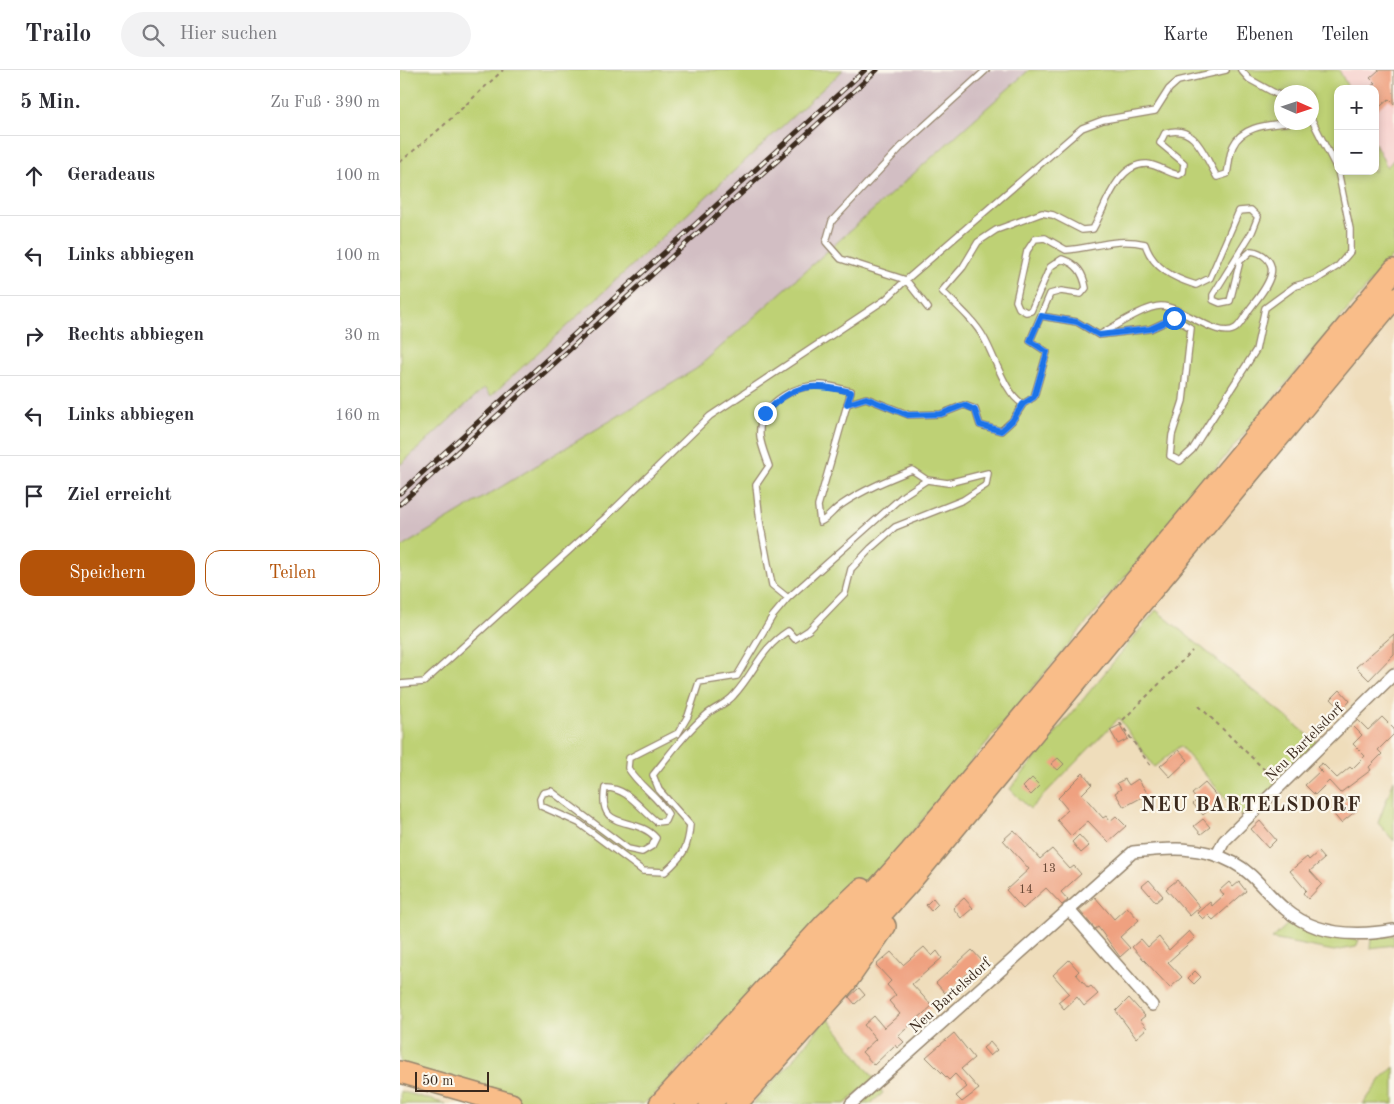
<!DOCTYPE html>
<html lang="de">
<meta charset="utf-8">
<style>
:root{--surface:#fff;--page:#f2f2f3;--text:#2b2b33;--muted:#7c7c81;--line:#e1e1e2;--accent:#b45309}
body{margin:0;font-family:"Old Standard TT",serif;background:var(--page);color:var(--text)}
.controls{position:absolute;right:15px;top:15px;display:grid;overflow:hidden;border-radius:10px;box-shadow:0 2px 8px #0003}
.controls button{width:45px;height:45px;display:grid;place-items:center;padding:0;border:0;border-bottom:1px solid var(--line);background:var(--surface);color:var(--text);font:25px sans-serif}
.compass{position:absolute;left:874px;top:15px;width:45px;height:45px;border-radius:50%;background:var(--surface);box-shadow:0 2px 8px #0003;rotate:93deg}
.scale{position:absolute;left:15px;bottom:12px;width:74px;box-sizing:border-box;padding-left:5px;border:2px solid #3b2a1e;border-top:0;font-size:14px;line-height:18px;white-space:nowrap;color:#3b2a1e;-webkit-text-stroke:4px #fbf7ec;paint-order:stroke}
.stop{position:absolute;width:15px;height:15px;margin:-11px;border:4px solid #1a73e8;border-radius:50%;background:#fff}
.stop.end{background:#1a73e8;border-color:#fff;box-shadow:0 1px 5px #0008}
.list{margin:0;padding:0;list-style:none}
h2{display:flex;justify-content:space-between;align-items:center;height:65px;margin:0;padding:0 20px;font-size:21px}
h2 small{font-size:16px;font-weight:400;color:var(--muted)}
.list li{display:grid;grid-template-columns:32px 1fr auto;gap:15px;align-items:center;box-sizing:border-box;height:80px;padding:0 20px;border-top:1px solid var(--line)}
.list b{display:block;font-size:19px;white-space:nowrap}
.list em{font-size:16px;font-style:normal;color:var(--muted)}
.actions{display:flex;gap:10px;padding:15px 20px}
.actions a{flex:1;padding:11px 0;border:1px solid var(--accent);border-radius:15px;text-align:center;font-size:18px;color:var(--accent)}
.actions .main{background:var(--accent);color:#fff}
.icon{flex:none;width:28px;height:28px;fill:none;stroke:currentColor;stroke-width:2;stroke-linecap:round;stroke-linejoin:round}
.map{position:relative;flex:none;width:994px;height:1034px;overflow:hidden}
header{display:flex;align-items:center;gap:30px;box-sizing:border-box;height:70px;padding:0 25px;background:var(--surface);border-bottom:1px solid var(--line)}
header strong{font-size:24px}
nav{display:flex;gap:28px;margin-inline-start:auto;font-size:18px}
.search{width:350px;height:45px;background:var(--page);display:flex;align-items:center;gap:12px;box-sizing:border-box;padding:0 18px;border-radius:28px;color:var(--muted);font-size:19px}
main{display:flex}
aside{flex:1;background:var(--surface)}
.map>svg:first-child{display:block}
.built{fill:#f7d0cd}
.industrial{fill:#d2bec3}
.green{fill:#bed174;stroke:#7c7e49;fill-rule:evenodd}
.building{fill:#efa180}
.lines{fill:none;stroke-linecap:round;stroke-linejoin:round}
.service-casing{stroke:#95846c;stroke-width:8}
.minor-casing{stroke:#95846c;stroke-width:14}
.motorway-casing{stroke:#95846c;stroke-width:24}
.path{stroke:#95846c;stroke-width:2;stroke-dasharray:4 4;stroke-linecap:butt}
.service{stroke:#fff;stroke-width:5.5}
.minor{stroke:#fff;stroke-width:11}
.motorway{stroke:#f9bd89;stroke-width:21}
.rail-casing{stroke:#3b2a1e;stroke-width:5}
.rail{stroke:#fbf7ec;stroke-width:3;stroke-dasharray:9;stroke-linecap:butt}
.route{stroke:#1a73e8;stroke-width:6}
.labels{text-anchor:middle;stroke-width:4.5;stroke-linejoin:round;paint-order:stroke}
.number-label{font-size:12px;fill:#684836}
.street-label{font-size:15px;fill:#3b2a1e;stroke:#fbf7ec}
.district-label{font-size:20px;font-weight:bold;letter-spacing:1px;fill:#3b2a1e;stroke:#fbf7ec}
</style>
<header>
<strong>Trailo</strong>
<div class="search"><svg class="icon" aria-label="search" viewBox="0 0 24 24"><circle cx="10" cy="10" r="6"/><path d="M15 15l6 6"/></svg>Hier suchen</div>
<nav><a>Karte</a><a>Ebenen</a><a>Teilen</a></nav>
</header>
<main>
<aside>
<h2>5 Min.<small>Zu Fuß · 390 m</small></h2>
<ul class="list">
<li><svg class="icon" aria-label="ahead" viewBox="0 0 24 24"><path d="M12 20V5M6 11l6-6 6 6"/></svg><div><b>Geradeaus</b></div><em>100 m</em></li>
<li><svg class="icon" aria-label="left" viewBox="0 0 24 24"><path d="M17 20v-9H6M10 6l-5 5 5 5"/></svg><div><b>Links abbiegen</b></div><em>100 m</em></li>
<li><svg class="icon" aria-label="right" viewBox="0 0 24 24"><path d="M7 20v-9h11M14 6l5 5-5 5"/></svg><div><b>Rechts abbiegen</b></div><em>30 m</em></li>
<li><svg class="icon" aria-label="left" viewBox="0 0 24 24"><path d="M17 20v-9H6M10 6l-5 5 5 5"/></svg><div><b>Links abbiegen</b></div><em>160 m</em></li>
<li><svg class="icon" aria-label="arrive" viewBox="0 0 24 24"><path d="M6 21V4h12l-3 4 3 4H6"/></svg><div><b>Ziel erreicht</b></div></li>
</ul>
<div class="actions"><a class="main">Speichern</a><a>Teilen</a></div>
</aside>
<div class="map">
<svg width="994" height="1034" viewBox="0 0 994 1034">
<rect width="100%" height="100%" fill="#fbf7ec"/>
<filter id="ink" filterUnits="userSpaceOnUse"><feTurbulence type="fractalNoise" baseFrequency=".02" numOctaves="2"/><feDisplacementMap in="SourceGraphic" scale="10" xChannelSelector="R" yChannelSelector="G"/><feConvolveMatrix kernelMatrix="1 2 1 2 8 2 1 2 1" color-interpolation-filters="sRGB"/></filter>
<filter id="wash" filterUnits="userSpaceOnUse"><feTurbulence type="fractalNoise" baseFrequency=".0096" numOctaves="4" result="noise"/><feDisplacementMap in="SourceGraphic" scale="20" xChannelSelector="R" yChannelSelector="G"/><feGaussianBlur stdDeviation="1.12" result="paint"/><feColorMatrix in="noise" values="0 0 0 0 0 0 0 0 0 0 0 0 0 0 0 0 0 1.4 0 .05"/><feComposite in="paint" operator="in"/></filter>
<g filter="url(#wash)">
<rect width="100%" height="100%" fill="#efddbb"/>
<path class="built" d="M939,0H994V89L987,97L975,73V19H949Z"/>
<path class="industrial" d="M443,0H629L296,299L0,478V395L84,318L92,326Z"/>
<path class="green" d="M0,0H443L91,326L84,318L0,395Z
M629,0H939L949,19H938V101H975V73L987,97L994,89V184L488,791L426,846L251,1028L243,1034H125L0,997V478L296,299ZM882,22H912V52H882Z
M756,540L918,673L843,748L780,676L754,697L719,648L630,739L610,719Z
M994,710V771L978,753Z
M891,851L933,866L959,870L956,877L934,881L872,869Z
M994,865V875L970,878L971,869Z
M427,947L474,1008L445,1034H352L394,989Z
M994,997V1034H963L982,1008Z
M477,1016L483,1023L470,1034H458Z
M0,1021L46,1034H0Z"/>
<g id="blocks">
<path class="building" d="M979,0H994V34L989,29L975,41V19H968L975,13L970,8Z
M994,564V584L969,610L956,597Z
M940,620L950,631L942,640L931,629Z
M982,647L994,659V664L978,680L982,684L969,697L971,700L940,723L929,711L915,725L905,715L920,701L923,703L917,697L922,693L937,708L950,697L952,699L965,686L953,674L962,665L952,655L958,650L968,660Z
M720,655L728,669L718,674L710,660Z
M779,680L788,690L770,707L760,696Z
M658,688L664,694L658,700L651,694Z
M683,703L692,714L682,724L703,748L706,746L710,751L716,746L726,756L708,772L688,751L671,766L657,750L668,740L658,728Z
M632,708L640,716L631,725L623,717Z
M725,709L729,715L738,709L748,724L724,737L715,723L721,719L717,713Z
M805,713L820,730L803,745L793,734L797,730L792,724Z
M948,729L957,740L941,753L932,742Z
M803,749L810,757L801,764L794,756Z
M860,751L876,770L868,778L851,759Z
M614,760L640,789L652,779L670,799L674,796L681,804L661,822L668,830L662,835L646,818L623,839L606,820L629,799L603,770Z
M679,765L689,776L681,783L672,772Z
M918,782L924,789L910,801L922,814L908,829L903,823L906,820L890,801L907,787L909,790Z
M749,810L763,826L756,832L742,816Z
M777,810L800,837L790,846L766,819Z
M829,812L833,817L839,812L846,821L813,850L808,845L803,849L797,843L810,832L812,836L824,825L820,820Z
M695,827L714,849L727,837L739,850L720,867L730,878L720,887L698,857L695,859L679,840Z
M533,828L538,834L531,841L526,835Z
M564,828L573,838L561,848L553,838Z
M789,861L795,868L768,892L782,907L770,918L732,877L741,869L748,877L759,867L769,880Z
M524,877L532,886L537,881L542,888L512,914L532,936L498,966L504,972L497,978L495,975L474,995L462,982L476,969L464,955L474,946L484,958L500,944L489,931L496,925L487,915L491,911L476,895L491,882L503,895Z
M572,880L582,891L545,923L536,913Z
M669,890L679,901L676,904L688,918L691,916L698,924L684,936L677,927L664,939L658,932L669,923L653,905Z
M795,901L801,907L794,914L788,908Z
M459,918L465,925L455,934L449,927Z
M729,928L745,946L740,950L747,958L736,968L716,941Z
M554,963L574,988L561,999L579,1019L562,1032L556,1026L567,1017L555,1004L549,1010L526,987Z
M590,972L597,980L590,986L583,978Z"/>
</g>
</g>
<g filter="url(#ink)">
<use href="#blocks" fill-opacity="0" stroke="#95846c" stroke-width="1"/>
<g class="lines">
<g class="service-casing">
<path id="service" d="M586,0L502,76L432,151L426,172L441,189L506,210L682,58L703,50L755,41L769,19L778,11L826,0
M841,0L849,9L882,27
M912,50L938,101
M641,246L677,252L699,265L750,259L774,248L791,258L783,331L772,365L770,386L780,391L792,380L856,280L865,238L895,216L916,210L938,196L950,182V159L938,101
M699,265C714,257 745,236 761,236C782,236 819,271 836,258C841,254 845,246 849,240C857,229 868,217 871,204C874,191 862,182 851,181L840,191L830,231L820,233L813,230V225L852,162L858,147L851,140L839,141L810,208L796,215C773,208 753,198 745,174C716,167 694,178 666,180L645,168L635,169L627,181L616,231L619,238L626,242L631,241L650,197L662,189C677,194 683,202 686,218L681,224L661,221L650,224L630,271L647,282L634,327L623,334C605,324 595,287 584,268C574,250 556,235 542,221L563,197L578,172L596,160L642,143L653,145L682,160L693,159C705,138 717,93 747,94C758,95 768,103 779,105L783,102L784,93L760,73L765,63C795,53 804,85 817,107L827,104C829,96 829,84 833,76C843,54 873,55 893,52
M447,334L466,328L509,345L541,344L564,335L575,339L580,355L601,361L612,351L623,334
M588,403L586,415L563,430L495,457L471,478L451,499L445,523L409,560L395,569L388,561C359,580 356,601 334,625C327,634 315,637 306,645C286,662 270,684 253,705L259,720L290,755C288,779 283,786 265,802L243,801L179,753L141,736L140,729L143,723L151,721L228,779L242,782L252,776L256,768C235,744 197,764 205,718C227,717 240,739 257,752L265,751L268,744C257,726 239,716 228,698L229,688L278,663L288,646L299,612L337,606L372,547L388,528L504,425L527,410L548,413Z
M388,528L372,515L360,452L356,415L369,396C366,387 361,376 360,366C357,335 393,315 421,315C430,315 441,319 451,321L418,436L420,452C429,448 433,440 441,435C463,420 487,410 512,400L527,410
M0,614L24,612L205,448L310,346L486,229L506,210L528,238"/>
</g>
<g class="minor-casing">
<path id="minor" d="M817,785L824,771L994,604
M668,839L752,935
M451,1034L733,782C769,778 801,775 834,793C855,804 867,825 885,839C916,866 956,867 994,860"/>
</g>
<g class="motorway-casing">
<path id="motorway" d="M0,1002L111,1034
M260,1034L425,854L462,819
M285,1034L511,781L994,200
M310,1034L508,814L994,228
M336,1034L446,912L485,856"/>
</g>
<path class="path" d="M0,92L43,56L103,0
M799,636L874,709
M750,695L720,653L792,581"/>
<use href="#service" class="service"/>
<use href="#minor" class="minor"/>
<use href="#motorway" class="motorway"/>
<g class="rail-casing">
<path id="rail" d="M0,423L465,0
M0,434L477,0"/>
</g>
<use href="#rail" class="rail"/>
</g>
</g>
<g class="lines" filter="url(#ink)">
<path class="route" d="M365,343C394,313 412,313 451,322L447,334L466,328L508,345L541,344L564,335L575,340L580,355L601,361L612,351L623,334L634,327L647,282L630,271L641,246L677,252L699,265L750,259L774,248"/>
</g>
<g class="labels">
<g class="number-label">
<text x="649" y="802">13</text>
<text x="626" y="823">14</text>
</g>
<g class="street-label">
<text transform="translate(904 672) rotate(-45)" y="5">Neu Bartelsdorf</text>
<text transform="translate(550 925) rotate(-42)" y="5">Neu Bartelsdorf</text>
</g>
<g class="district-label">
<text x="851" y="741">NEU BARTELSDORF</text>
</g>
</g>
</svg>
<div class="controls">
<button>+</button>
<button>−</button>
</div>
<svg class="compass" viewBox="-18 -18 36 36"><path d="M0-13l5 13h-10z" fill="#e53935"/><path d="M0 13l5-13h-10z" fill="#7c7c81"/></svg>
<div class="scale">50 m</div>
<div class="stop" style="left:774px;top:248px"></div>
<div class="stop end" style="left:365px;top:343px"></div>
</div>
</main>
